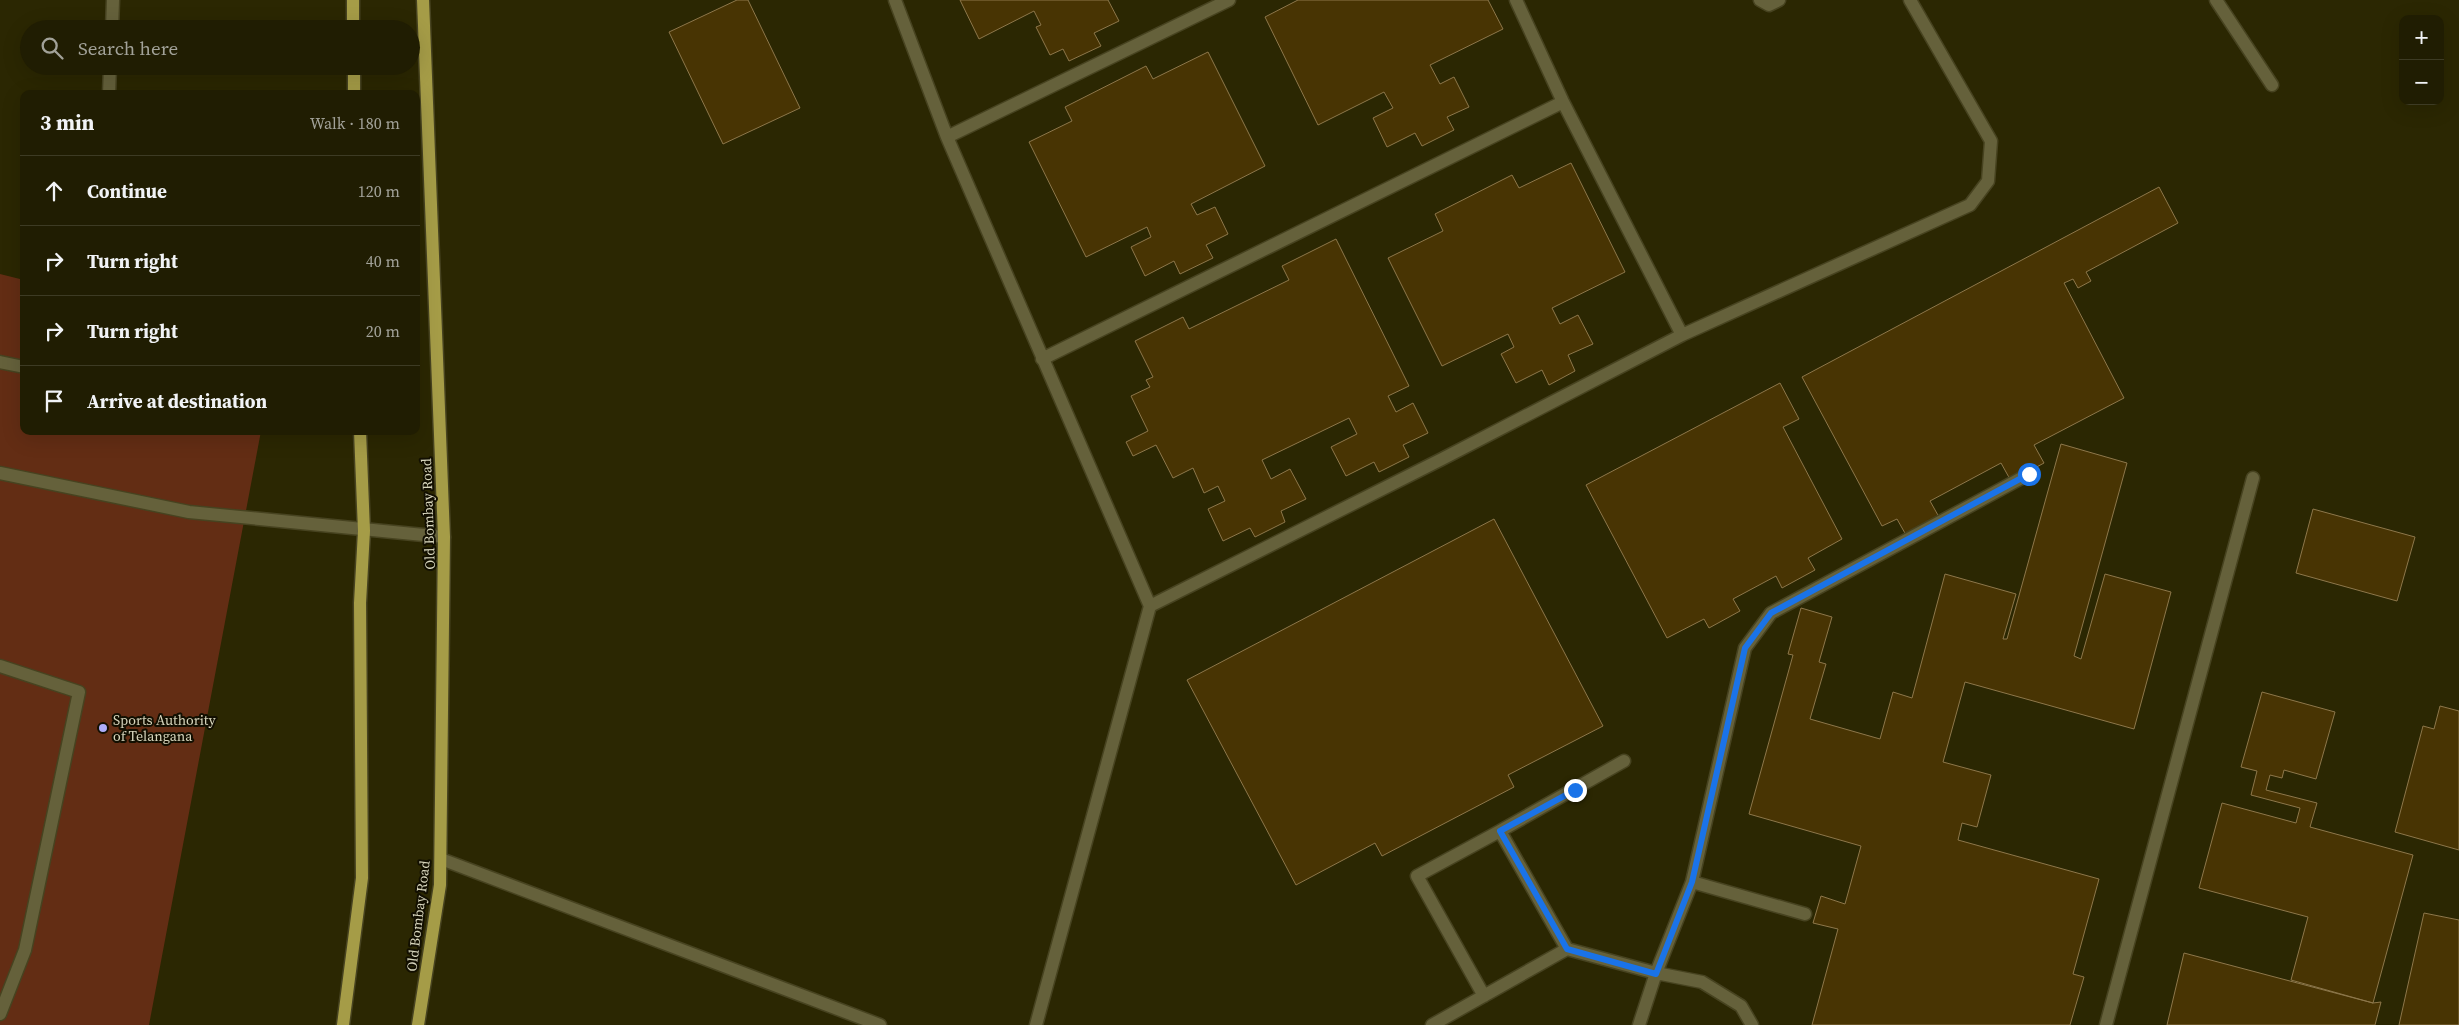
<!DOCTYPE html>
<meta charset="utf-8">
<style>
:root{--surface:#201d02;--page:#2d2a11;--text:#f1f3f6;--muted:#a2a299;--line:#3d3b24}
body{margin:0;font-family:"Source Serif 4",serif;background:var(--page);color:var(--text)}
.controls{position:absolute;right:15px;top:15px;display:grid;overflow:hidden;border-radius:10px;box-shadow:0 5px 20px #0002}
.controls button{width:45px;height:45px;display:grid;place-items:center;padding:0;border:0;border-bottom:1px solid var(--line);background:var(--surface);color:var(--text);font:25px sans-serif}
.stop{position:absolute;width:15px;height:15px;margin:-11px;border:4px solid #1a73e8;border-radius:50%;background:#fff}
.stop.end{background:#1a73e8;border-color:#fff;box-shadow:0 1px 5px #0008}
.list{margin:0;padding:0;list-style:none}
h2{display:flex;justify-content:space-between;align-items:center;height:65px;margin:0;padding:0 20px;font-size:21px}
h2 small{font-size:16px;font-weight:400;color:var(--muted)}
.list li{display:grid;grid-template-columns:32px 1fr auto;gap:15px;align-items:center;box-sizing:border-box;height:70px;padding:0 20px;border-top:1px solid var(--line)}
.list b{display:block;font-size:19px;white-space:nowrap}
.list em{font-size:16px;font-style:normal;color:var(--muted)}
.icon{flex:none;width:28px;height:28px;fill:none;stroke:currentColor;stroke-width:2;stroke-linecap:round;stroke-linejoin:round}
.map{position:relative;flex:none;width:2459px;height:1025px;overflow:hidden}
.search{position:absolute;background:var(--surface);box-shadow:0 5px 20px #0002;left:20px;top:20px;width:400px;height:55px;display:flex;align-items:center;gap:12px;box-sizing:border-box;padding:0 18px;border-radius:28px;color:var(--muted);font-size:19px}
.panel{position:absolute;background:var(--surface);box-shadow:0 5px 20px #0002;left:20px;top:90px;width:400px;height:345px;border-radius:10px}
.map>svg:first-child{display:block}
.green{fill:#632d14}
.building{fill:#483403;stroke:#8d774b}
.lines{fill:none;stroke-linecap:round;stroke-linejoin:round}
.lane-casing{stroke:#474320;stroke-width:15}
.street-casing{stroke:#474320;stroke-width:15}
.primary-casing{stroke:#474320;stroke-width:15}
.lane{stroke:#65613b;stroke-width:12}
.street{stroke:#65613b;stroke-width:12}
.primary{stroke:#a59c47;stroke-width:12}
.route{stroke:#1a73e8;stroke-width:6}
.poi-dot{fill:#aeaefb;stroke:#120f01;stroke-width:2}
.labels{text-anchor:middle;stroke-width:4;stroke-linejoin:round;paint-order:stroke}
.street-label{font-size:14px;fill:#d7d5bc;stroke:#120f01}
.poi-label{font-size:14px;fill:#d7d5bc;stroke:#120f01;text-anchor:start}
</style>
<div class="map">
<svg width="2459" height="1025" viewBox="0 0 2459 1025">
<rect width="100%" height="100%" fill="#2b2702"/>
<path class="green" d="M0,274L24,280V431H261L149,1025H0Z"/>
<path class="building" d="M737,0H748L800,108L723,144L669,32Z
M960,0H1108L1119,21L1094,33L1101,46L1069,61L1063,49L1050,55L1036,27L1041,25L1034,11L979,39Z
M1298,0H1488L1503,29L1430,65L1440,84L1454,77L1469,107L1447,117L1454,130L1422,146L1415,133L1387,147L1373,118L1393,108L1384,92L1318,125L1265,17Z
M1208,52L1265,166L1191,204L1197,215L1215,207L1228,234L1206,245L1213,258L1180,274L1174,261L1145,276L1131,247L1151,237L1147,227L1086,257L1029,142L1072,121L1065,107L1146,66L1153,79Z
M1571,163L1625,272L1552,308L1560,324L1578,315L1593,344L1568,355L1575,371L1549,385L1542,370L1516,383L1501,354L1514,347L1508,334L1442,366L1388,258L1443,231L1435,214L1512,175L1519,188Z
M2159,187L2178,223L2086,272L2091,281L2078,288L2073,279L2064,283L2124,398L2034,445L2044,463L2011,481L2001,463L1930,501L1939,517L1906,535L1897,519L1882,526L1802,377Z
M1336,239L1409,386L1388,396L1396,412L1413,403L1428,433L1403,445L1409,457L1379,472L1374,462L1346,476L1331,447L1357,434L1349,418L1262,460L1271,479L1290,469L1306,499L1281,511L1285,522L1255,537L1250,528L1223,541L1208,509L1225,501L1218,486L1204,493L1193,468L1173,478L1156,445L1133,456L1126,442L1148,431L1131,396L1150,387L1146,380L1153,377L1135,341L1183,317L1189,329L1289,280L1282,266Z
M1780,383L1799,419L1783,427L1842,539L1808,558L1815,570L1782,588L1776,576L1733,599L1740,611L1709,628L1704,619L1667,638L1586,485Z
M2061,444L2127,463L2074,656L2081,659L2105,574L2171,592L2134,729L1965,682L1943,762L1991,775L1977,827L1962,823L1958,840L2099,879L2073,974L2084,977L2070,1025H1812L1838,929L1813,923L1821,896L1845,904L1861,846L1749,814L1793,655L1788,654L1801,608L1832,617L1819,662L1826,664L1810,719L1880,739L1893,692L1912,698L1945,574L2016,594L2003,639H2007Z
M2313,509L2415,537L2397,601L2296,573Z
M1494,519L1603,726L1508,775L1514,787L1382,856L1375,843L1296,885L1187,680Z
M2262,692L2335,712L2316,779L2284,770L2282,778L2270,775L2266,790L2317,803L2310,827L2413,855L2373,1003L2291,980L2308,917L2199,888L2222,803L2296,823L2300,808L2251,795L2257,771L2241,767Z
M2440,706L2459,711V850L2395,832L2423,726L2434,729Z
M2424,913L2459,920V1025H2399Z
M2184,953L2373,1003L2381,1002L2375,1025H2167Z"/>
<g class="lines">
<g class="lane-casing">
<path id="lane" d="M895,0L947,137L1150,606
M1516,0L1563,102L1682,335
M1760,0L1769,5L1779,0
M2216,0L2272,85
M947,137L1229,0
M1042,359L1563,102
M0,362L24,367
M0,473L189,512L444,537
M0,666L79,692L25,950L0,1014
M1500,831L1624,761
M441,859L880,1025
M1692,882L1805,914
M1484,996L1417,876L1500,831L1567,949L1656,973L1702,982L1741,1006L1752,1025
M1036,1025L1150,606L1442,459L1682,335L1970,205L1988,181L1991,141L1910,0
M1432,1025L1567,949
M1639,1025L1656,973L1692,882L1745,648L1771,613L2029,474
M2106,1025L2253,478"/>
</g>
<g class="street-casing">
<path id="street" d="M112,29L113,0
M109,94L110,66"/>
</g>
<g class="primary-casing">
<path id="primary" d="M353,0V29
M354,66V94
M343,1025L362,878L360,603L364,531L360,431
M418,1025L440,885L444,537L423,0"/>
</g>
<use href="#lane" class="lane"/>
<use href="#street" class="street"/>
<use href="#primary" class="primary"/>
</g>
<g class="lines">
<path class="route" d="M1575,790L1500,831L1567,949L1656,974L1692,882L1745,648L1771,613L2029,474"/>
</g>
<circle class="poi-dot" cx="103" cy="728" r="5"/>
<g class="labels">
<g class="street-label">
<text transform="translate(428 514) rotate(-92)" y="5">Old Bombay Road</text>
<text transform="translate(418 916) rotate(-83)" y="5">Old Bombay Road</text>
</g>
<g class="poi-label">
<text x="113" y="725">Sports Authority<tspan x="113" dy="16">of Telangana</tspan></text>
</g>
</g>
</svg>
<div class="controls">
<button>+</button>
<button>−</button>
</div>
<div class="stop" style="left:2029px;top:474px"></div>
<div class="stop end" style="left:1575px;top:790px"></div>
<div class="search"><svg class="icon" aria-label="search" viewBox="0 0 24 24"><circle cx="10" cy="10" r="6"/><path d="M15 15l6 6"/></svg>Search here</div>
<section class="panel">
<h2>3 min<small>Walk · 180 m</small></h2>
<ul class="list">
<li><svg class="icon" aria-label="ahead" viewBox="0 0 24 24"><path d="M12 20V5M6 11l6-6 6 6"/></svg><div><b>Continue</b></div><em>120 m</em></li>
<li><svg class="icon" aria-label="right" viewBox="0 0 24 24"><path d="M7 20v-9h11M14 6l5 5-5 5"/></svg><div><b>Turn right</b></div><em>40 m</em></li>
<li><svg class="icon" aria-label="right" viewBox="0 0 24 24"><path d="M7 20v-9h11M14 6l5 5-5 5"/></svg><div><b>Turn right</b></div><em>20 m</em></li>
<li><svg class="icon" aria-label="arrive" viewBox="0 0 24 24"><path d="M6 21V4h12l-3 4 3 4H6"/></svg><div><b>Arrive at destination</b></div></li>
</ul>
</section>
</div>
